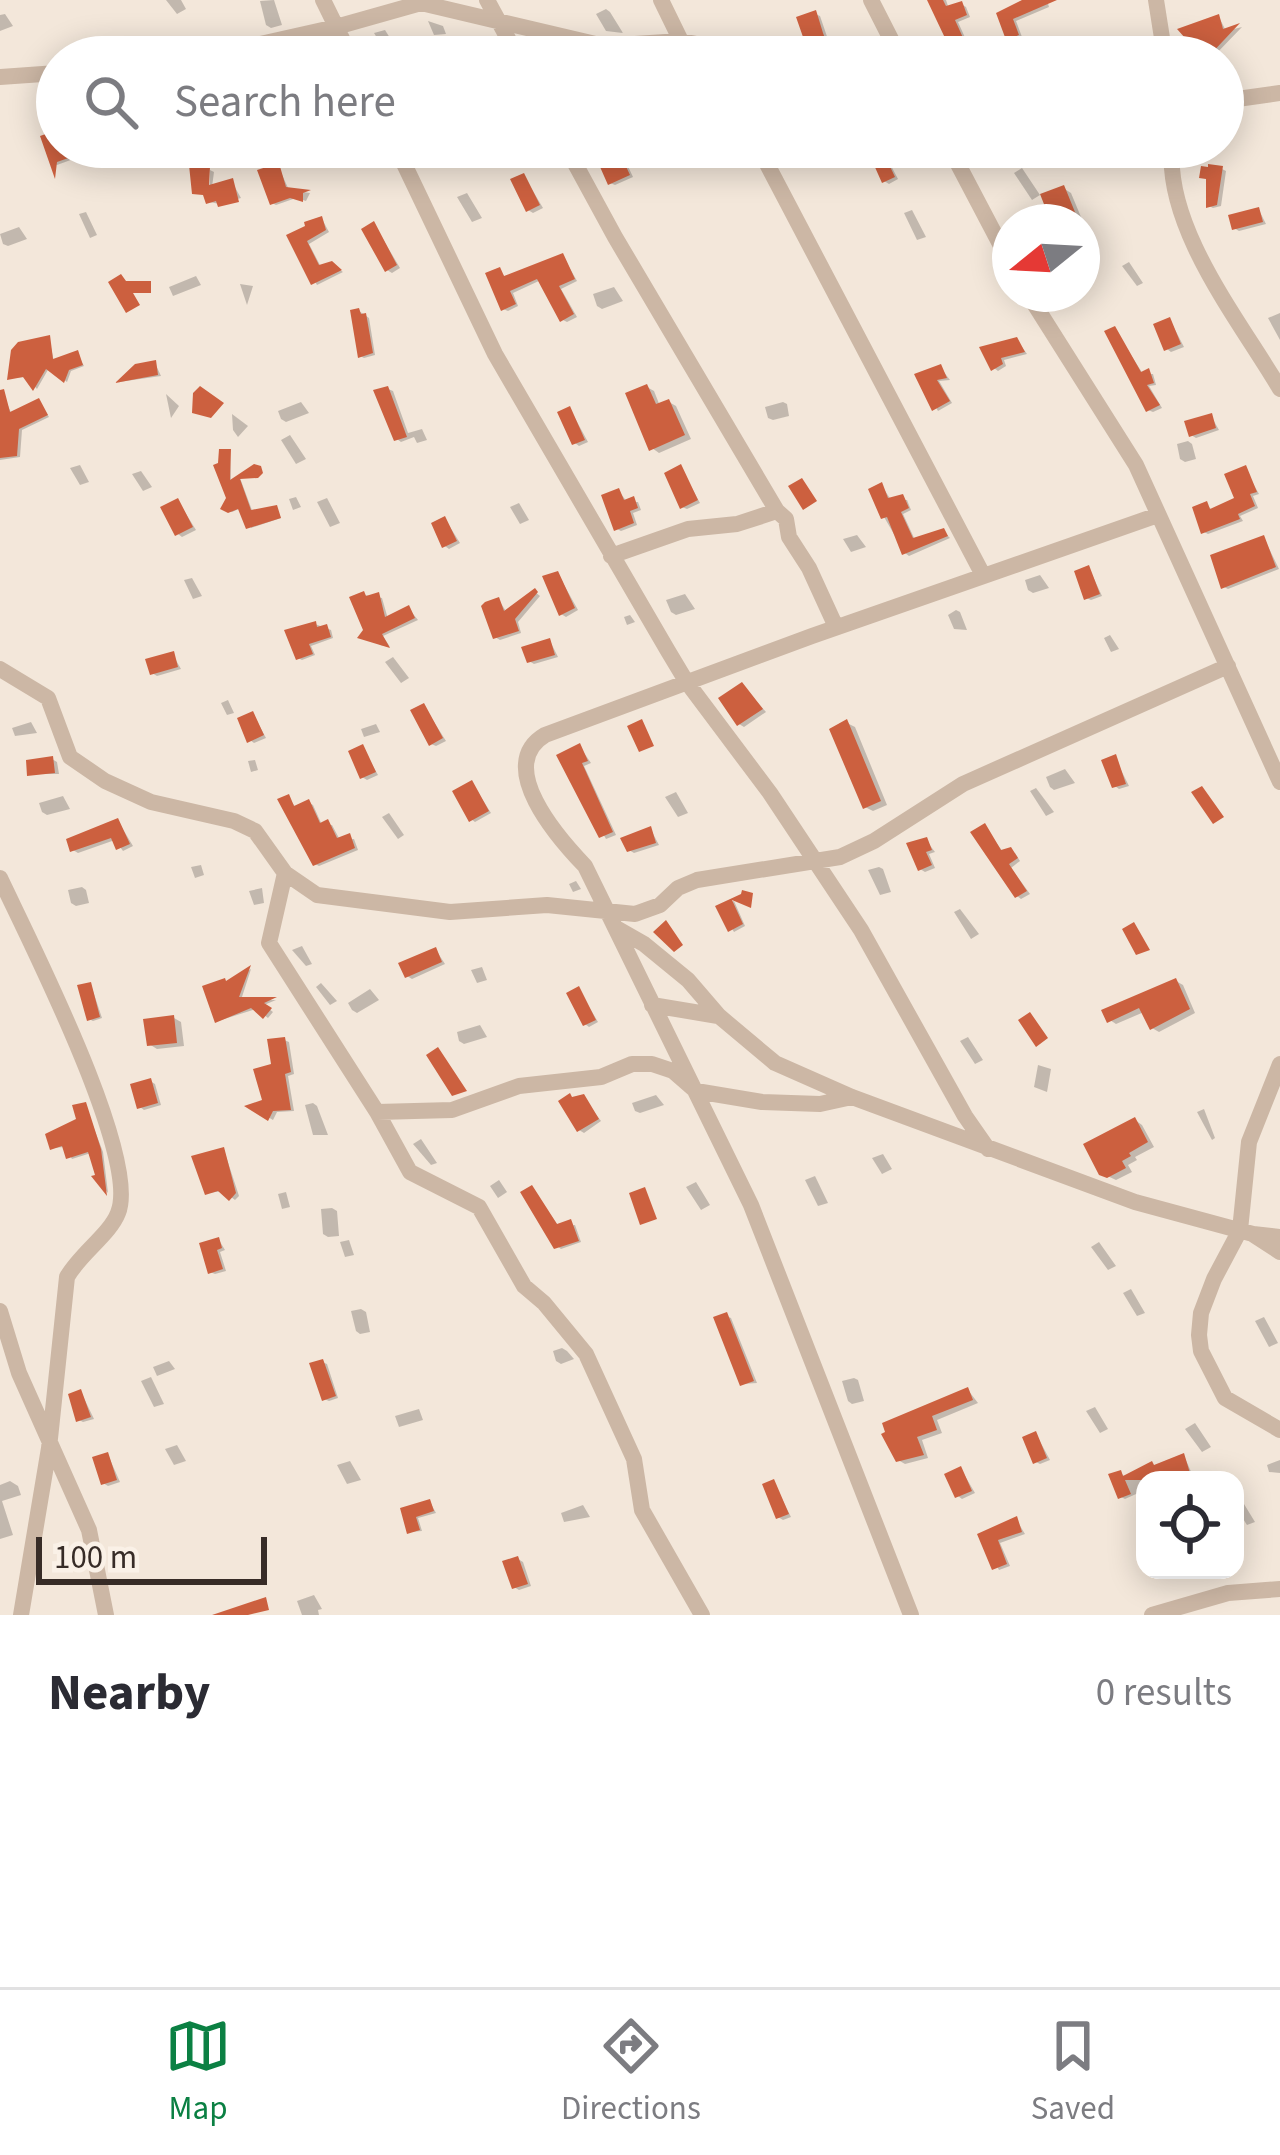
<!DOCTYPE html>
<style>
:root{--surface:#fff;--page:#f2f2f3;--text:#2b2b33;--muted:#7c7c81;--line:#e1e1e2;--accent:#0b8043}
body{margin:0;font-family:"Source Sans 3",sans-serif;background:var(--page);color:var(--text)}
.controls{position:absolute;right:36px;bottom:36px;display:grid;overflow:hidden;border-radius:24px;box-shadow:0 6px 30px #0003}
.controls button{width:108px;height:108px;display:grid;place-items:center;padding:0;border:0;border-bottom:3px solid var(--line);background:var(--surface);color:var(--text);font:60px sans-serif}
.compass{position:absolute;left:992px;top:204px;width:108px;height:108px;border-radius:50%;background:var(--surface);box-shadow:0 6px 30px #0003;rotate:252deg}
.scale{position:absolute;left:36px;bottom:30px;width:231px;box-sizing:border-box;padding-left:12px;border:6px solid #372c27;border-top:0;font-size:33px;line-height:42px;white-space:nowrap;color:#372c27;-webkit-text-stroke:9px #faf1e7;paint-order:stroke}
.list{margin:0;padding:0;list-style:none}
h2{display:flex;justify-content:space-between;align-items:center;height:156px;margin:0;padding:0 48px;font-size:51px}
h2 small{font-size:39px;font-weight:400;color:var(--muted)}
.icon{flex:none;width:66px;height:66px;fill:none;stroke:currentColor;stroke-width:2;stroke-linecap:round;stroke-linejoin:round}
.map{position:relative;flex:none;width:1280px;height:1615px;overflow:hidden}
.search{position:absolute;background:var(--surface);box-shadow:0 6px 30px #0003;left:36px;right:36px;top:36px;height:132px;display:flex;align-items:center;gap:30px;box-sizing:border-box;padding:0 42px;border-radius:66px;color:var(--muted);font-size:45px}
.sheet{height:372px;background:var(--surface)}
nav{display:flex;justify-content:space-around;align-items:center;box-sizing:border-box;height:168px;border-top:3px solid var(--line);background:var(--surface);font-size:33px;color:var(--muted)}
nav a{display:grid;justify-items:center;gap:6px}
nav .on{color:var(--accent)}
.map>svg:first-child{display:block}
.shadow{fill:#0003}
.building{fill:#cc603f}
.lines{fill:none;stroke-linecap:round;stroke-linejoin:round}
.street{stroke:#ccb7a5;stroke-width:16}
</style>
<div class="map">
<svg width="1280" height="1615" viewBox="0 0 1280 1615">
<rect width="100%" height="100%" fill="#f3e7da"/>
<path class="shadow" d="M166,0H181L186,9L177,14Z
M274,0L282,25L271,28L266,25L260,1Z
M930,0H946L949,9L961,4L966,7L970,17L958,22L972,53L957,55Z
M1031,0H1047L1049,7L1016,21L1022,37L1013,40L1000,15Z
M606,9L610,12L623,33L606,31L596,14Z
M5,14L13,26L0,31V15Z
M815,14L820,16L834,57H813Z
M1219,17L1226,31L1242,27L1213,57H1207Z
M428,21L443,26L446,34L434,35Z
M385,30L395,46L385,51L374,33Z
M57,135V147L98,150L57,165L52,162Z
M344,147H375L377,153L334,168L330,166Z
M423,147H440L441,151L430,155Z
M492,147H510L511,149L499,154Z
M609,147H619L633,177L615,185L610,183Z
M875,147H904L906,153L888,160L898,179L889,184L884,181Z
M278,166L289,190L310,193L306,201L296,198L276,205L272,203Z
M1022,168L1040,195L1032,200L1014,173Z
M1222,169L1226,171L1221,206L1213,208L1209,206V180Z
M210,170L214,172L212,187L232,182L241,198L220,204L209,202Z
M524,176L543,208L533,213L528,210Z
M1063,188L1071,193L1096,253L1082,259V222H1055Z
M467,193L482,218L472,222L457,197Z
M912,210L926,237L917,240L904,213Z
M1259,210L1266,224L1239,231L1234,228Z
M86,212L97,235L90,238L79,214Z
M322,219L329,232L309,244L321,267H336L343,272L317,285L290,237Z
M374,224L400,268L392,273L387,270Z
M19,227L27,239L8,246L3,244L0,234Z
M563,256L577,281L561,289L577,317L567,322L563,320L541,280L513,293L518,306L508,311L503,309L499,270L506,278Z
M1129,262L1143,283L1137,286L1122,266Z
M196,276L201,285L173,296L169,287Z
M240,284L253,286L247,305Z
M614,287L623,301L602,309L597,306L593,294Z
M359,311L369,318L375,355L364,358L360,356Z
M1280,313V340L1268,318Z
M1170,320L1184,347L1171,352L1167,349Z
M1115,330L1143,374H1153L1156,385L1149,386L1162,408L1153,412L1148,410Z
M49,338L54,362L77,353L84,366L71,371L67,382L49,368L37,389L26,377L10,378Z
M1017,340L1027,354L1004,360L1006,366L998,371L994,368L983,349Z
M155,363L161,376L119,382L127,373Z
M940,367L950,380L939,381L952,403L938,411L918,376Z
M647,387L654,391L660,406L669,402L676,406L691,439L659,453L652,448Z
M388,389L393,391L408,433L422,429L427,440L417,443L414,437L401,442L397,439Z
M166,394L179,406L171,418Z
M6,401L12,415L39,401L49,417L22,430L20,457L0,460V403Z
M301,402L309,413L286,422L281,419L278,411Z
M783,402L787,404L789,416L773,420L768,418L765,407Z
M570,409L588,442L579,446L575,443Z
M232,414L248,426L238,437L233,430Z
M1211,416L1219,430L1196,438L1191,435Z
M290,435L306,459L296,464L281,440Z
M1188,441L1192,444L1196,459L1185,462L1180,459L1177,444Z
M230,452L231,483L240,478L253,513L276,508L281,518L251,528L241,508L232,512L224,508L229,498Z
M80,465L89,482L80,485L70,468Z
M681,468L700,503L687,509L682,507Z
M1245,469L1259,494L1253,496L1258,508L1240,516L1243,521L1208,534L1204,532L1207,505L1213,511L1237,499Z
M141,471L152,487L143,491L132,474Z
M882,486L891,500H907L911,510L903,514L915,540L943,531L950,538L909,556L905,553L884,517Z
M619,491L627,502H638L641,510L633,513L637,525L621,531L617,529Z
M296,497L301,507L293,510L289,499Z
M327,498L340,523L330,527L317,502Z
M178,501L196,530L182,537L178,534Z
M519,503L529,520L520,524L510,507Z
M445,519L460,543L449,549L445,546Z
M857,535L866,547L851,552L843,539Z
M1264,538L1279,569L1228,589L1224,587Z
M1089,568L1102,596L1091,600L1086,598Z
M558,574L578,610L566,617L561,614Z
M1040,575L1049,588L1033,593L1028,590L1025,580Z
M192,578L202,596L193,599L184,580Z
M535,592L540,596L518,622L521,633L500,640L495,637L499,600L507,613Z
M685,594L695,609L676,615L671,612L666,600Z
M364,595L382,598L388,619L409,609L418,620L383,636L390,647L380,645L367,631Z
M956,610L960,612L967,630L954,629L948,615Z
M630,615L635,622L627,625L624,617Z
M315,624L331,630L333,638L311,646L315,655L302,660L298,658Z
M1110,635L1119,649L1111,652L1104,638Z
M550,641L558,657L534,664L529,661Z
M173,655L181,669L157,676L152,673Z
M393,657L409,678L401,683L385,662Z
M742,685L766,712L744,727L739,724Z
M228,700L234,713L227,715L221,703Z
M424,706L446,741L436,746L431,744Z
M253,714L266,738L254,743L250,740Z
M31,722L37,733L15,736L12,728Z
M847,723L855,727L887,805L873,811L865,807Z
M376,724L380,732L364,737L361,729Z
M580,747L591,763L584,766L616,835L606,839L560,756Z
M363,748L378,775L367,780L362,777Z
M1115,758L1129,786L1119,789L1115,786Z
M52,759L57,762L59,774H30Z
M255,760L258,770L251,772L248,761Z
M1065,769L1075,783L1054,790L1050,787L1046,777Z
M472,783L491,813L475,822L471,819Z
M1036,788L1054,812L1046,816L1030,791Z
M676,792L688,813L678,817L665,797Z
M63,796L70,809L47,815L42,812L39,803Z
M288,797L297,809L309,803L313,805L322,825H332L340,840L354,839L358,850L319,866L315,864Z
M389,813L404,835L398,839L382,817Z
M118,821L133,846L123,851L115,840L78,853L73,850Z
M985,827L1003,852L1015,853L1020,861L1011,868L1030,894L1021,899L1017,896Z
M651,830L659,845L634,853L629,850Z
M926,840L935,852L929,854L935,868L925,872L920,869Z
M201,865L204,875L195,878L191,867Z
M879,867L883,869L891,892L880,895L868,870Z
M576,881L581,889L573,892L569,884Z
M82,887L86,890L89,903L76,906L71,903L68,890Z
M262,888L264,903L254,905L249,891Z
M734,901L745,926L734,932L719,907Z
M960,909L979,934L971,939L954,912Z
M302,946L312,964L306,966L292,950Z
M436,950L445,964L412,979L407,976Z
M482,967L487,980L477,983L471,970Z
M251,969L241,1000H276L264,1005L273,1012L268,1018L256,1009L218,1021L228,983Z
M1176,981L1183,985L1195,1013L1159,1032L1152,1028L1144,1012L1116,1024L1110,1020Z
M321,983L337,1001L330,1005L316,987Z
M91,985L102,1018L93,1021L89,1019Z
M370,989L379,1000L357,1013L352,1010L348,1003Z
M579,990L598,1022L589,1027L585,1024Z
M174,1018L181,1022L184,1046L157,1049L149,1044Z
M480,1025L487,1037L464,1044L459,1041L457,1032Z
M968,1037L983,1060L975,1064L960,1041Z
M284,1040L289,1042L294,1074L288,1076L294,1111L277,1112L273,1120L251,1107L265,1102Z
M1038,1065L1051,1069L1047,1092L1034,1087Z
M150,1081L155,1084L161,1105L144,1110L140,1107Z
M656,1095L664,1105L640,1113L635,1111L632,1103Z
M583,1097L601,1121L584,1133L579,1130L574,1099Z
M313,1103L317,1106L328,1135H313L305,1105Z
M85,1105L103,1152L108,1193L96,1178L91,1153L72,1159L65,1147L52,1148L79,1121Z
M1204,1109L1215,1138L1212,1140L1197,1112Z
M1135,1120L1142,1125L1154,1147L1135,1157L1137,1160L1128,1165L1132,1172L1116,1180L1101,1173Z
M421,1139L437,1163L431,1165L413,1144Z
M224,1150L239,1196L235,1200L223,1191L208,1193Z
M883,1154L892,1169L882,1174L872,1158Z
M815,1176L828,1203L818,1206L805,1180Z
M499,1180L507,1192L498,1198L490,1186Z
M696,1182L710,1205L701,1210L686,1187Z
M532,1188L559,1227L575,1225L581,1242L561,1249L557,1246Z
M286,1192L290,1207L282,1209L278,1194Z
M332,1208L337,1211L339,1236L328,1237L323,1234L321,1209Z
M219,1240L225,1250L220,1252L226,1271L215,1274L210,1272Z
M349,1240L354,1255L345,1257L340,1242Z
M1099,1242L1116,1266L1108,1270L1091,1247Z
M1131,1289L1145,1313L1137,1316L1123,1293Z
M361,1309L366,1312L370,1332L360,1334L356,1331L351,1311Z
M726,1316L731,1318L757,1383L742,1384Z
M1264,1317L1278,1343L1269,1347L1255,1321Z
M562,1348L567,1351L574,1359L561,1364L556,1361L553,1351Z
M169,1361L175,1369L157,1376L153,1367Z
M322,1362L327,1364L338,1398L329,1401L324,1399Z
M151,1377L164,1404L154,1407L141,1381Z
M854,1378L858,1380L864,1401L852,1404L848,1401L842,1381Z
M968,1390L978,1403L937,1420L942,1433L922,1440L928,1458L905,1464L898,1460L889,1434Z
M81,1392L94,1419L83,1422L79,1420Z
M1095,1407L1108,1429L1100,1433L1086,1411Z
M419,1409L423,1420L399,1427L395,1416Z
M1195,1423L1211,1447L1202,1452L1185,1429Z
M1036,1434L1050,1460L1040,1464L1036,1462Z
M177,1445L186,1461L174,1465L165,1449Z
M108,1455L120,1482L108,1486L103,1483Z
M1184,1456L1193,1476L1184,1480H1145V1490L1125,1499L1121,1497L1120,1472L1126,1478Z
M1280,1460V1473L1269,1472L1267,1465Z
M350,1461L361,1480L347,1484L337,1465Z
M961,1469L975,1493L962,1499L958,1496Z
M10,1481L18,1486L21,1495L2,1501L13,1535L0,1539V1485Z
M774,1483L791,1517L783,1520L778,1517Z
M430,1502L436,1513L418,1518L422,1531L410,1532L403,1510Z
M1244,1504L1255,1522L1247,1525L1236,1508Z
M583,1505L590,1517L564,1522L561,1513Z
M1016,1519L1025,1534L1000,1543L1010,1566L999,1570L981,1536Z
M518,1559L523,1562L531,1586L519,1590L514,1587Z
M314,1595L322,1609L318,1610L319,1615H302L297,1601Z"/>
<path class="building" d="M927,0H943L946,6L962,1L967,15L955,20L969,51L954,57Z
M1022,0H1057L1013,19L1019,35L1006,40L996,13Z
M816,10L823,33L832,57H810L796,17Z
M1219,14L1223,29L1240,23L1208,57H1202L1177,29Z
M57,130V147L94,149L57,162L55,179L40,136Z
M335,147H377L378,150L327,168L322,151Z
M602,147H617L630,175L608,185L593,151Z
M866,147H912V148L886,158L895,177L882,183Z
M279,163L286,187L311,190L303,193V202L290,198L270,205L257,170Z
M1208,164L1223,166L1217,205L1206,208V179L1199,178L1201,166L1208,167Z
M189,165L210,167L209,185L233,178L239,202L218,207L216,201L206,204L203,195L192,194Z
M524,173L540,205L526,212L510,179Z
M1064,185L1079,222H1051L1040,194Z
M1259,207L1263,222L1232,230L1228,215Z
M322,216L326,230L307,241L319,265L332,261L342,270L311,285L286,235L305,226L304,222Z
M374,221L397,265L385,272L361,229Z
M563,253L575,279L559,286L574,314L560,322L537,279L510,291L516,304L501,311L485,273L500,267L504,276Z
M121,274L126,281H151V293H133L140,305L126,313L108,282Z
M359,308L361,314L366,313L373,353L358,358L350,310Z
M1170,317L1181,344L1164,351L1153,324Z
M1115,326L1141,372L1149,368L1154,383L1147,385L1160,405L1146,412L1104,331Z
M50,335L53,359L78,350L83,365L69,370L64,383L46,369L33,391L23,377L7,380L11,350L18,342Z
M1017,337L1025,352L1001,358L1003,364L991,371L979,347Z
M156,360L158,375L115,383L135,364Z
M941,364L947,378L937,380L950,401L932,411L914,374Z
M647,384L656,404L669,399L685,435L649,451L625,393Z
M200,386L224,403L211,418L192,413L193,393Z
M388,386L407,437L394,441L373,390Z
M4,389L10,412L39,398L48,415L19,429L17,456L0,458V390Z
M570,406L585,440L572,445L557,412Z
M1212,413L1216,428L1189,437L1184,421Z
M219,449H231L230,480L254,464L261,466L263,473L258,478L240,479L251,510L277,505L281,518L246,529L238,509L228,513L220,509L226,498L213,465L218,463Z
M681,464L698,500L680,509L664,473Z
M1246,465L1257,492L1250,494L1255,506L1238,514L1240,519L1201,534L1192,507L1207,501L1210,509L1234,498L1224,474Z
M802,478L817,501L803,510L788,486Z
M882,482L888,498L903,494L909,508L901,512L913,538L944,528L948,536L902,555L887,517L881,519L868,489Z
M619,488L624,500L634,496L638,508L630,511L634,523L614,531L601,495Z
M178,498L193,527L175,536L160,507Z
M445,516L457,541L442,548L431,523Z
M1264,535L1276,567L1221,589L1210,555Z
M1089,565L1100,594L1084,600L1074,571Z
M558,571L575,608L559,616L542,576Z
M535,588L538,592L515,619L519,631L493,639L481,606L485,602L499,597L504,611Z
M364,591L366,596L379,592L385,617L409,605L415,618L382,634L390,648L357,638L363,630L349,597Z
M316,621L317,627L327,624L331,637L309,644L313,654L296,660L284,630Z
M550,638L555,655L527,663L521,647Z
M174,651L178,667L150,675L145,659Z
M742,682L763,709L737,726L718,698Z
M424,703L443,738L429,746L410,710Z
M253,711L264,735L247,743L237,718Z
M642,719L654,746L639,752L627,726Z
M847,719L881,801L863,809L829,729Z
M580,743L588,761L582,763L613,832L599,838L556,755Z
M363,744L376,772L360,779L348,751Z
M1116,754L1126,784L1112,788L1101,760Z
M53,756L55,773L27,776L26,760Z
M472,780L489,811L469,822L452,791Z
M1202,786L1224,817L1213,824L1191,792Z
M289,794L294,806L309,799L320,823L328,819L337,838L350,833L355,848L313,866L277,799Z
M118,818L130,844L116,850L111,838L70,852L66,839Z
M985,823L1001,850L1011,847L1018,858L1009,864L1027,891L1015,898L970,832Z
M651,826L656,843L627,852L620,838Z
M927,837L932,850L926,852L932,865L918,871L906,843Z
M742,890L753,893L751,908L732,900L743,924L728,932L715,906L741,894Z
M666,920L683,945L674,952L653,932Z
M1134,922L1150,950L1136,955L1122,929Z
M436,947L442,962L405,978L398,963Z
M251,965L239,997H277L264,1003L272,1008L263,1019L251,1008L215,1023L202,986L225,978L226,981Z
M1176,978L1190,1009L1150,1030L1139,1008L1107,1023L1101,1010Z
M91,982L100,1017L87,1021L77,985Z
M579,986L596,1020L583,1026L566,993Z
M1030,1012L1048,1038L1036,1047L1018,1020Z
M174,1015L177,1043L147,1046L143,1019Z
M285,1037L291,1072L285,1074L291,1110L273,1111L268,1121L244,1106L262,1100L253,1069L271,1064L267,1039Z
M438,1047L467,1091L452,1096L426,1055Z
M151,1078L158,1103L137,1109L130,1084Z
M570,1093L572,1097L584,1094L599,1119L577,1132L558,1101Z
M86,1102L101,1149L107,1196L91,1176L95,1175L88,1152L66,1159L62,1146L50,1150L45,1134L76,1119L72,1105Z
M1135,1117L1148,1142L1129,1153L1131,1156L1122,1161L1126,1168L1107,1178L1099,1175L1083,1144Z
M224,1147L236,1193L229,1201L218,1191L205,1195L191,1156Z
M532,1185L557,1224L571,1219L579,1241L554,1249L520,1192Z
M645,1187L657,1219L640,1225L629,1193Z
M219,1237L222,1248L217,1250L223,1269L208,1274L199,1243Z
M727,1312L754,1381L740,1386L713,1317Z
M323,1359L336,1396L322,1401L309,1363Z
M968,1387L973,1400L932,1416L937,1430L917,1437L924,1455L896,1462L881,1434L885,1432L882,1423Z
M81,1389L91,1417L76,1422L68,1394Z
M1036,1431L1047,1458L1033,1464L1022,1437Z
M108,1452L117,1480L101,1485L92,1457Z
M1184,1453L1192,1480H1125L1131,1494L1118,1499L1108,1474L1121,1470L1123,1476L1152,1461L1154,1465Z
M961,1466L972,1491L955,1498L944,1474Z
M774,1479L789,1514L776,1519L762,1484Z
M430,1499L434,1511L416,1517L420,1530L407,1534L400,1508Z
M1017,1516L1022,1532L998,1540L1007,1564L992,1570L977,1534Z
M518,1556L528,1584L512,1589L502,1561Z
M266,1597L269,1610L248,1615H212Z"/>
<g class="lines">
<path class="street" d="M323,0L351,57
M487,0L518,57
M661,0L681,41L695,57
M871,0L900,57
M1156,0L1165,57
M203,57L336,27L421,3L604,46L681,41L765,57
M0,77L57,73
M1223,101L1280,93
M396,147L495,354L668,651L686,681L770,793L861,930L965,1116L988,1149
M566,147L615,237L777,511L786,519L789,537L809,568L836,627
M758,147L983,575
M949,147L1010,263
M1172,147C1165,229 1240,321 1280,389
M1028,294L1136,465L1280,782
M611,556L688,529L737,524L777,511
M0,669L48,698L70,757L105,781L151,802L234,821L255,831L285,873L317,895L450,912L547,905L635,914L660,905L678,888L697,880L840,857L874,841L963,784L1228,666
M285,873L269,943L377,1112L410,1172L479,1207L524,1286L544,1303L586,1354L634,1459L642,1510L702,1615
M0,878C27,936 141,1158 118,1213C110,1234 80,1254 67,1277L49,1448L21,1615
M616,928L644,944L688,980L719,1016L775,1063L852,1097L1135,1202L1253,1234L1280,1237
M652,1005L718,1016
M1280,1064L1249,1142L1240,1230L1214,1279L1201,1313L1199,1335L1201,1351L1225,1398L1280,1430
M377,1112L452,1110L519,1086L601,1077L632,1064H652L673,1071L696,1091L762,1102L820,1104L852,1097
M1254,1235L1280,1252
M0,1311L19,1373L89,1530L106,1615
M911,1615L751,1205L585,866C558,838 494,765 545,735L812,636L1158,515
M1152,1615L1228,1593L1280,1589"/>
</g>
</svg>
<div class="controls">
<button><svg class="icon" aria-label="locate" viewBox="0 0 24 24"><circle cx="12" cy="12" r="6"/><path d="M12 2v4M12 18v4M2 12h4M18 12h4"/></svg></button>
</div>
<svg class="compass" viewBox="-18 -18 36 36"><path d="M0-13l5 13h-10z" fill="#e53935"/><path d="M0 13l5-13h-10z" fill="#7c7c81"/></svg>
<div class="scale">100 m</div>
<div class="search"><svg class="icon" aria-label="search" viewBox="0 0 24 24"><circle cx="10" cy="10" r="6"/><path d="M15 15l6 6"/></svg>Search here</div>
</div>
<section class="sheet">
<h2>Nearby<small>0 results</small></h2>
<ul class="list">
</ul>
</section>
<nav>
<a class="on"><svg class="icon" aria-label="map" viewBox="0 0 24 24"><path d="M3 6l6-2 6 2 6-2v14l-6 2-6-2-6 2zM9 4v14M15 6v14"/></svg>Map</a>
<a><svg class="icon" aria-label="directions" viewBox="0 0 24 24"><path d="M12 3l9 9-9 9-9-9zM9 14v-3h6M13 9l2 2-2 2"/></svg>Directions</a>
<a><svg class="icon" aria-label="saved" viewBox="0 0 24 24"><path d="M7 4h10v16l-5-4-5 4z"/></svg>Saved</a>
</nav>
